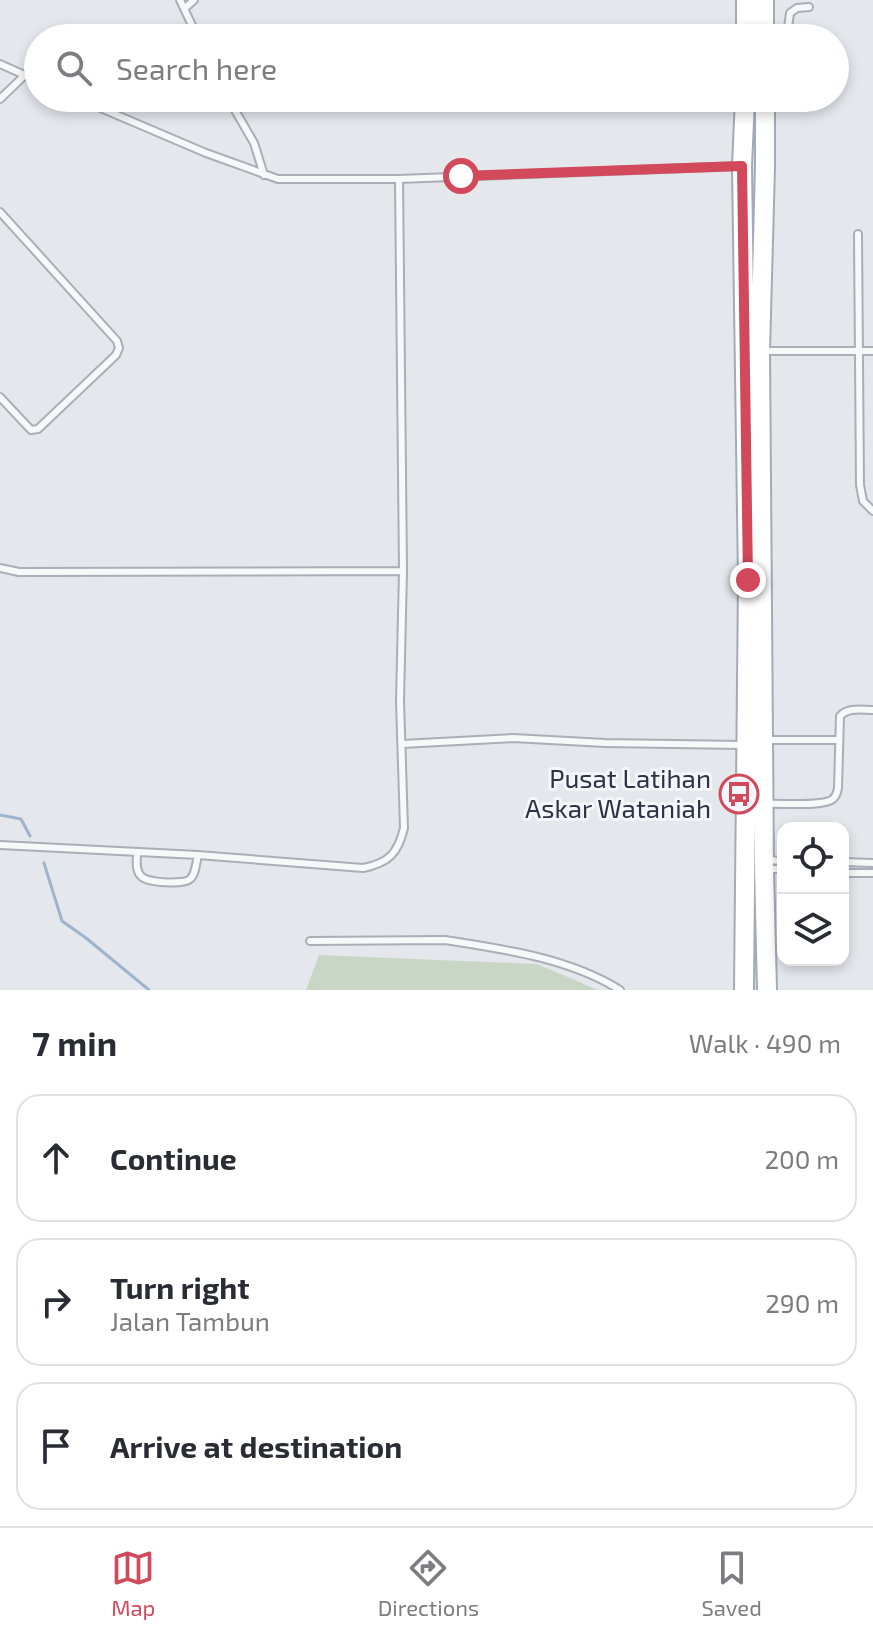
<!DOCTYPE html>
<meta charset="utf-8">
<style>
:root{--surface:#fff;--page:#f7f7f7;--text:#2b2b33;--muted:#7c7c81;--line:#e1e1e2;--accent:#d1495b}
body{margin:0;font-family:"Exo 2",sans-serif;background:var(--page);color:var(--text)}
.controls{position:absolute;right:24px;bottom:24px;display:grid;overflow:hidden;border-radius:16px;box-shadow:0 4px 12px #0003}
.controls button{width:72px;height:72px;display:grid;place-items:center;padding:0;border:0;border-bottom:2px solid var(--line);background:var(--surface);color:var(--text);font:40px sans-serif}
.stop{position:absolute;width:24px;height:24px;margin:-18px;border:6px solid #d1495b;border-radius:50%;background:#fff}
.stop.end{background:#d1495b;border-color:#fff;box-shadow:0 2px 8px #0008}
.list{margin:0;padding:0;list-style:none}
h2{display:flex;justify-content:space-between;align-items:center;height:104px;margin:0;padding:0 32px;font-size:34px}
h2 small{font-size:26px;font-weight:400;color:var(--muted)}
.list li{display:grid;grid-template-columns:52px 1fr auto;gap:24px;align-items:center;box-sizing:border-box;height:128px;margin:0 16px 16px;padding:0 16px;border:2px solid var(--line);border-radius:24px}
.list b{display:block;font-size:30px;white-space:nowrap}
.list p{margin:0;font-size:26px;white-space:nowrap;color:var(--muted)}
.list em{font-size:26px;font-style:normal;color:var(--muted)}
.icon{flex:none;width:44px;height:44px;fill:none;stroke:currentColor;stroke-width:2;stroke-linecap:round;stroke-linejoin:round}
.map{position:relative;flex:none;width:873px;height:990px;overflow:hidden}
.search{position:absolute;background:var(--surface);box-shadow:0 4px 12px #0003;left:24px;right:24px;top:24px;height:88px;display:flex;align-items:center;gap:20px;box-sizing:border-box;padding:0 28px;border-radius:44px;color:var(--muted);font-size:30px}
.sheet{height:536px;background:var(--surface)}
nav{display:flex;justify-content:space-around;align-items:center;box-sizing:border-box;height:112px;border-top:2px solid var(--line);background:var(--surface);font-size:22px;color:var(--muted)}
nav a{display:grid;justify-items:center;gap:4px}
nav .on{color:var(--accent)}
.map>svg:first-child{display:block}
.pitch{fill:#c9d6c5}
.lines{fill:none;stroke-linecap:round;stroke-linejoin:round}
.stream{stroke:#9fb4cc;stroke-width:3}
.lane-casing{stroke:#a9aeb7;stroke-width:10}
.primary-casing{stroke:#a3abb8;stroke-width:22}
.lane{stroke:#f7f8fa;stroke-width:6}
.primary{stroke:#fff;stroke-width:18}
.route{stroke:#d1495b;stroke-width:10}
.labels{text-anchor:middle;stroke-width:6;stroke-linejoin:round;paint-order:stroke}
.poi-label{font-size:26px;fill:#2b3445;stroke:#f4f6f9;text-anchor:end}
</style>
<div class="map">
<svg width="873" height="990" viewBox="0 0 873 990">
<rect width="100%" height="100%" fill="#e4e7ec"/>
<path class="pitch" d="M319,955L537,964L598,990H306Z"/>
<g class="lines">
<path class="stream" d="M0,815L21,819L30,836
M44,863L62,921L86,938L149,990"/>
<g class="lane-casing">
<path id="lane" d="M180,0L198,38
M185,8L194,0
M785,38L787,35L790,13L797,8L809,7
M0,64L38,81
M77,98L206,153L278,179H399L741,166
M228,98L254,143L264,175
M0,99L25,75
M0,212L117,341L119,348L116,355L38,429L31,430L0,397
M858,234L860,485L863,501L873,511
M764,351H873
M0,568L19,572L403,571
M767,740H839
M402,744L513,738L605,743L742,745
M767,804C781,803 823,807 833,799C837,795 837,793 838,788L840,716C848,707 862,710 873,710
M0,845L198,855L363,868C389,863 398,853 404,828L400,701L403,571L399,179
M137,852C137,860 135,870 141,876C147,883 184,885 190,879C196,874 196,862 198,855
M768,860L783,861
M843,862L873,863
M767,869H783
M843,873H873
M843,887V873
M310,941L445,940C503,949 569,958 620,990"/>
</g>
<g class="primary-casing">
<path id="primary" d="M764,0V38
M746,38V0
M765,98V167L760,351L764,869L767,990
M744,990L748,580L742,166L745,98"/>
</g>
<use href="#lane" class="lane"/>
<use href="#primary" class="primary"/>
</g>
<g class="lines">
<path class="route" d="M461,176L742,166L748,580"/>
</g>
<defs>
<g id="bus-ring" transform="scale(2)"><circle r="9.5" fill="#f4f6f9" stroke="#d1495b" stroke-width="1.5"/><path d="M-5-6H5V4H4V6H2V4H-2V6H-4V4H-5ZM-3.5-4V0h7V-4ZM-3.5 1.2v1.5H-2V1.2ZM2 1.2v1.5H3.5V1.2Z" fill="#d1495b"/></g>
</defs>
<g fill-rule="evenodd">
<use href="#bus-ring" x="739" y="794"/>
</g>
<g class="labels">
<g class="poi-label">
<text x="711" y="788">Pusat Latihan<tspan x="711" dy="30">Askar Wataniah</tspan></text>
</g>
</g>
</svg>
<div class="controls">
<button><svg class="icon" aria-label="locate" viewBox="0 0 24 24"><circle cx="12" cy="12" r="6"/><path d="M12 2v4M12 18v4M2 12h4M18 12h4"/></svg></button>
<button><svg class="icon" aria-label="layers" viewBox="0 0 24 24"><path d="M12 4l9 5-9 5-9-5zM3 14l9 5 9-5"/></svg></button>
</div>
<div class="stop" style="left:461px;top:176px"></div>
<div class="stop end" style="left:748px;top:580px"></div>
<div class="search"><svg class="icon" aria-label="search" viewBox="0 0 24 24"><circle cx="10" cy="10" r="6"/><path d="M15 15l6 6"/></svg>Search here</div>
</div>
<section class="sheet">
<h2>7 min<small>Walk · 490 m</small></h2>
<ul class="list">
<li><svg class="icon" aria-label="ahead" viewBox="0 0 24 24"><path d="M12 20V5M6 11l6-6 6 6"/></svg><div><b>Continue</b></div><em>200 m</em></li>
<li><svg class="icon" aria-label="right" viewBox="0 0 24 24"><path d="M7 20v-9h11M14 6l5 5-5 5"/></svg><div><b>Turn right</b><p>Jalan Tambun</p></div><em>290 m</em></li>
<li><svg class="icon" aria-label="arrive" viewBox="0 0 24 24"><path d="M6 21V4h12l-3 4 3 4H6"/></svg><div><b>Arrive at destination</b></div></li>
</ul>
</section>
<nav>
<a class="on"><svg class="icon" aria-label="map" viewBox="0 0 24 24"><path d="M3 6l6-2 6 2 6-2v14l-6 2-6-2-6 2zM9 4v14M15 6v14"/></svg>Map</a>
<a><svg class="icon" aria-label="directions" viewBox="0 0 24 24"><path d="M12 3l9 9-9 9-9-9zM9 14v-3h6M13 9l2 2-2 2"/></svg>Directions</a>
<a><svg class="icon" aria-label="saved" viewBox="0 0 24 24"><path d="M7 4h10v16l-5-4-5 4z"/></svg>Saved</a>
</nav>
